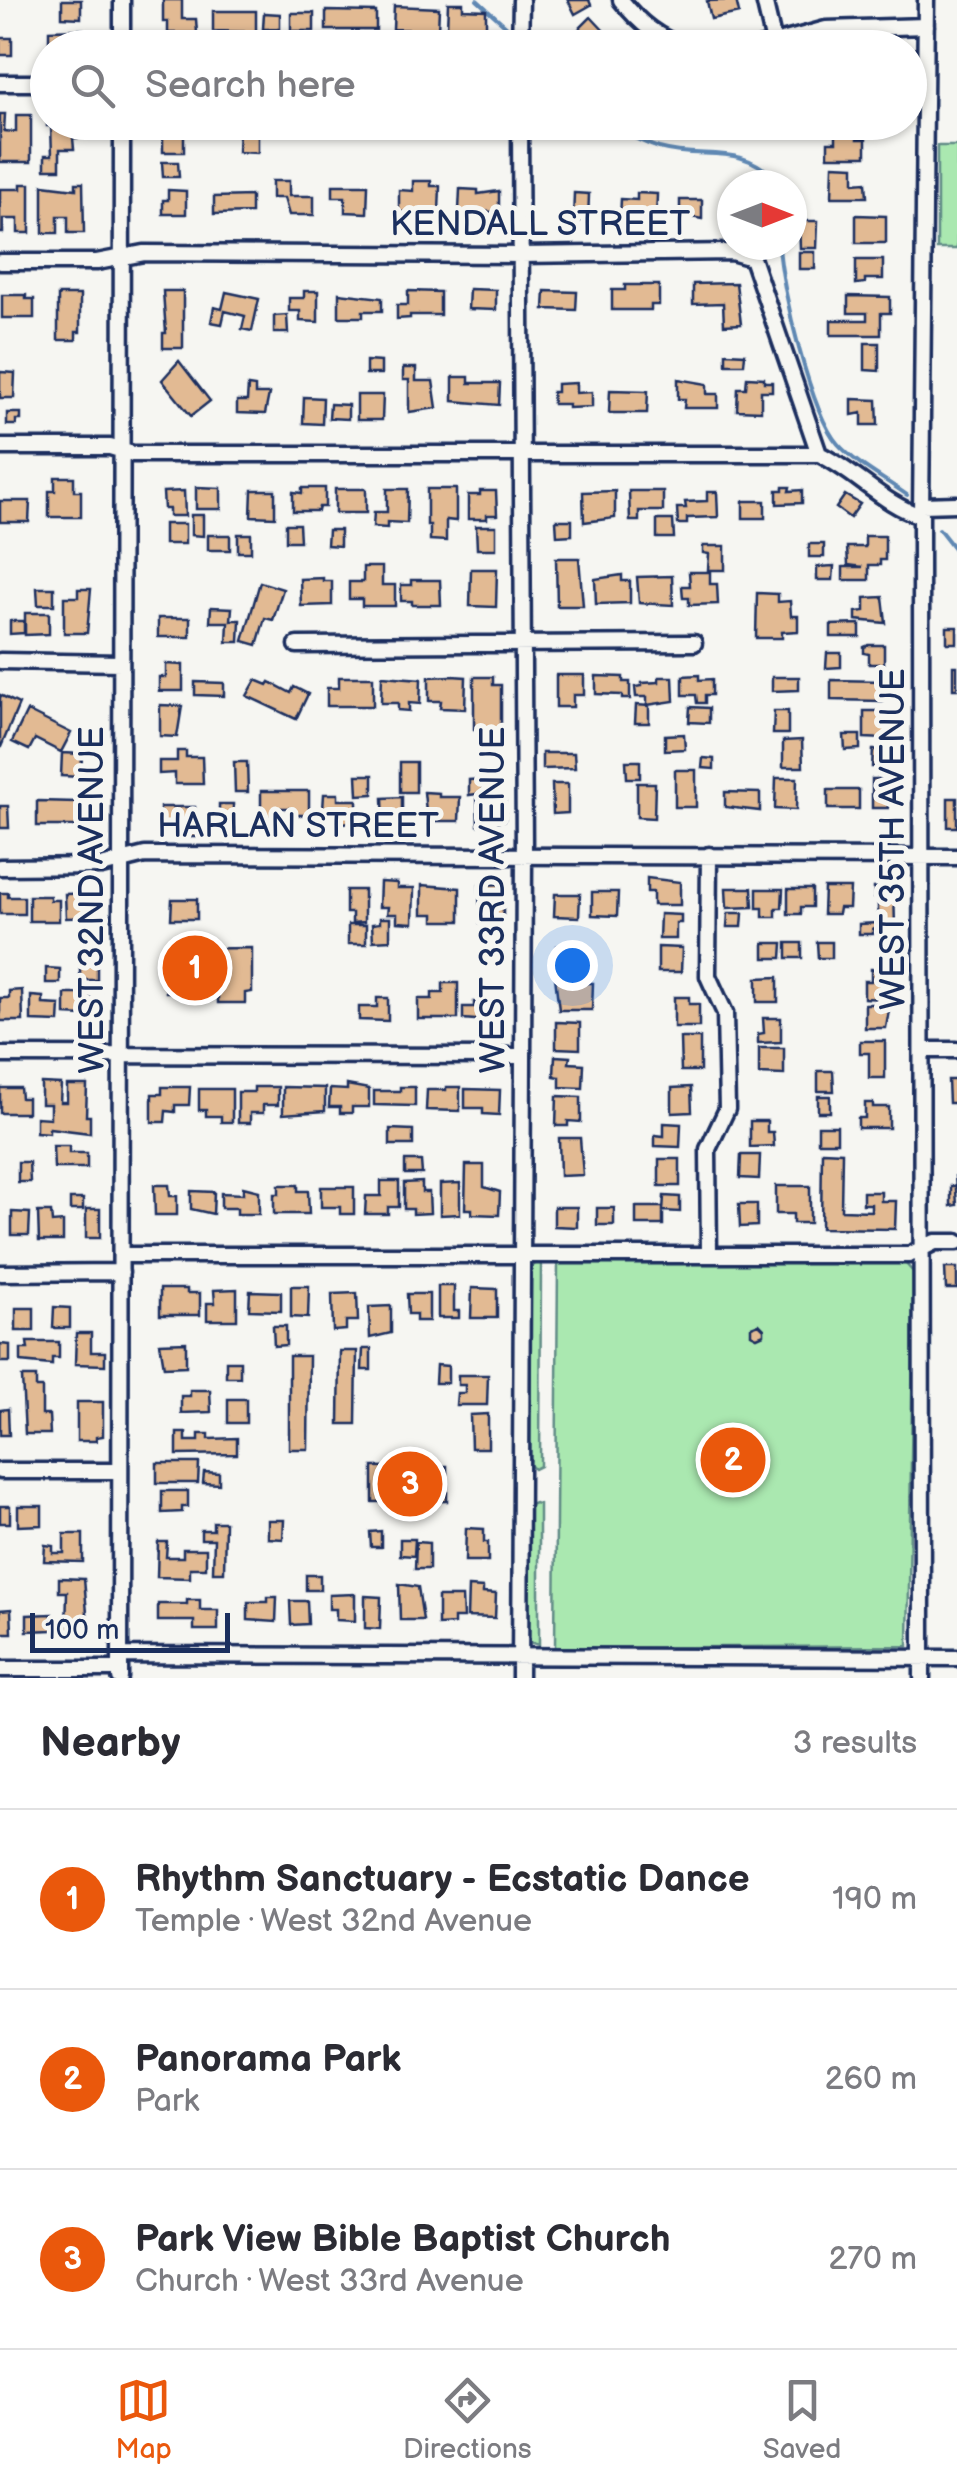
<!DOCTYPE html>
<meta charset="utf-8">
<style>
:root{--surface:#fff;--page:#f2f2f3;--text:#2b2b33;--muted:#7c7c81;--line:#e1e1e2;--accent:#ea580c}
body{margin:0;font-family:"Balsamiq Sans",sans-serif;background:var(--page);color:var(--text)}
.compass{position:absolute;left:717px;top:170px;width:90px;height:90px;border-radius:50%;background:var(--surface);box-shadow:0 2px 8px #0004;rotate:90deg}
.scale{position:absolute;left:30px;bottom:25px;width:200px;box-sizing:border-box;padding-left:10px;border:5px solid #1b2f5e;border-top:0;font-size:28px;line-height:35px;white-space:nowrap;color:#1b2f5e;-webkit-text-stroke:8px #f6f6f2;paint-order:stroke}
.you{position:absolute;left:572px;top:965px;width:35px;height:35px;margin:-25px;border:8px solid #fff;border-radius:50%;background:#1a73e8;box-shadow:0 0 0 15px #1a73e833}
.badge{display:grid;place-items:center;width:65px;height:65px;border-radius:50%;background:var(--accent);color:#fff;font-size:32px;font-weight:700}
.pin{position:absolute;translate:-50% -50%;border:5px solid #fff;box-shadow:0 2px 10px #0006}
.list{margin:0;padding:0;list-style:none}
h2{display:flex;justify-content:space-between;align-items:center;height:130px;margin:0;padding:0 40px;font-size:42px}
h2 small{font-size:32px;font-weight:400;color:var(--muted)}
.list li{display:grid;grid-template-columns:65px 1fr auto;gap:30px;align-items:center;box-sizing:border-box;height:180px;padding:0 40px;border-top:2px solid var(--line)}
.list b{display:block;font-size:38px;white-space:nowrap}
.list p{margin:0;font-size:32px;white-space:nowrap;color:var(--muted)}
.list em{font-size:32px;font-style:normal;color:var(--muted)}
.icon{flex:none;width:55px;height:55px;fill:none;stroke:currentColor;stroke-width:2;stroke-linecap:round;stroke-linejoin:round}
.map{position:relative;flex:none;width:957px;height:1678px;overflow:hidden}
.search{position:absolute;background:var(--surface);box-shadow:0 2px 8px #0004;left:30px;right:30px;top:30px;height:110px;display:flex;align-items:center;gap:25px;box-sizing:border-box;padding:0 35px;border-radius:55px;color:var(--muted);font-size:38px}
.sheet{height:670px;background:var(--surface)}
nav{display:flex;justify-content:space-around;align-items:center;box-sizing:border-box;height:140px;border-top:2px solid var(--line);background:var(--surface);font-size:28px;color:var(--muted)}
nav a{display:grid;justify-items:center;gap:5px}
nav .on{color:var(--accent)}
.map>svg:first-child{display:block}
.green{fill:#aae8b0;stroke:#628c87;stroke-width:2.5}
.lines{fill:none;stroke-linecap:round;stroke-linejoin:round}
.stream{stroke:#5f88b3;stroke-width:4}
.building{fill:#e2ba93;stroke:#1b2f5e;stroke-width:2.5}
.minor-casing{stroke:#1b2f5e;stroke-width:21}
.minor{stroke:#f6f6f2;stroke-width:14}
.labels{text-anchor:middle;stroke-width:10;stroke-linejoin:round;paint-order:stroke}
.street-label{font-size:35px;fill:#1b2f5e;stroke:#f6f6f2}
</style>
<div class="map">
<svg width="957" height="1678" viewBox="0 0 957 1678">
<rect width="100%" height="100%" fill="#f6f6f2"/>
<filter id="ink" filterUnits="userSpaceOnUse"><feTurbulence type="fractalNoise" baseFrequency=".01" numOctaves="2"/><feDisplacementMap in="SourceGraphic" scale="20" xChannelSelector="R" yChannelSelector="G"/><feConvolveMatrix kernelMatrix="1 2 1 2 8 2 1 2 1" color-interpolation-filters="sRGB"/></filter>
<g filter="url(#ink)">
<path class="green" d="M937,146H957V249H937Z
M685,1258L905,1263L914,1273L908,1646L555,1648L558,1263L573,1260Z
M537,1262L541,1264L540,1466L534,1469L530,1465L531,1268Z
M534,1503L539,1504V1645L529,1642L528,1636L529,1505Z"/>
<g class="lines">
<path class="stream" d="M477,0L507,27
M601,122C620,131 640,142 659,148C705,161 738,141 777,180V185
M779,245C781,287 811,414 838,444C856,464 885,479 907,495
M939,529L957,552"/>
</g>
<path class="building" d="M62,0H81V18L62,17Z
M163,0H182V19H196L197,33H168V22H163Z
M568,0H589L591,5L575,14Z
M736,0L739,13L711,19L707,1Z
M448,3H463V9L486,10V30L447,29Z
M394,6L439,8L438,30L393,29Z
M213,11H256V32L213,31Z
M326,11L376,12V30H326Z
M264,13L280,14V29H263Z
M291,13H314V31H291Z
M591,17L620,48H589L575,33Z
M83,29V48H49V30Z
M0,38H12V55H0Z
M0,114H5L4,131L16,132V115H31V162H0Z
M47,115L48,122L81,123V138H73L74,149H60V169H45V155H52L51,126H47Z
M172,122H184V152H163V134L172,133Z
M558,122H593V130H558Z
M836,122H858L857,139H866V156H828V142H836Z
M239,126L258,127V153L238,152Z
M162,162H178L179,177H163Z
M833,165L854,166V183L866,182L867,197H832Z
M272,181H289V196H314V215H289L284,198H272Z
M413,181H431V186H440L439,212H399V190L413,191Z
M76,183H83L84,233H68V216H58V233H43V185L76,189Z
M21,184H30V233H18V219H3V233H0V189H21Z
M333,185H368L367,213L345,212V197H333Z
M460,189L478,190V194L499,191V212L459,211Z
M168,190L186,191V214H163V200H168Z
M574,193L589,194L588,221H573Z
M637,193L657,194L656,220L620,218L621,199L637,200Z
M251,196V213L214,214V197Z
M680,200H702V219L680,215Z
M856,215L886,216V243H856Z
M799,221H818L817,248H800Z
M799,252H815V269H799Z
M856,260H883V279H865V283L856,284Z
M736,283L741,324L724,325L723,303L693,304V284Z
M625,285H659V305H651V310H612V290H625Z
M469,289L496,290V310L468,309Z
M163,291H183V348H163V333H166Z
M304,291H318V322L300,321V311H289V298H304Z
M408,291L440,292V315H410V318L397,319V305H408Z
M545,291L577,292L576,310L544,309Z
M226,292L259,299L252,331L242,329L245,316L225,311L222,324L211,322L214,307L222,309Z
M339,293L382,298V311H363V317H339Z
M2,295H26V299H34V318H2Z
M58,295H80V332H76V340H58Z
M848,296L890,297V313H881V335H831V320H867V313H848Z
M287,315L288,333H274V316Z
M865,343H879V371L865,370Z
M726,353L745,354L744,364H726Z
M179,361L210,401L191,416L162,380Z
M366,361L381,362V374H366Z
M403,368H416V381H433L437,408L409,412V380H403Z
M0,372L15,373L14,398H0Z
M453,377H469V383H500L499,405L453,401Z
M747,377L764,378V382H772V391H761V411L737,410L738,388H746Z
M678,379L707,384V394H718V408H684L685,399H678Z
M576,383V393L592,392V407L568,408V404H553L552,392H557V384Z
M248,386L255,387V394H269L265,414L237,413V401H247Z
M610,390L648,391L647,413H609Z
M357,395H383L382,420H357Z
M304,397L323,398L322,424L303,423Z
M852,399L877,400L878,425H862V413L852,415Z
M330,404L348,405V419L329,418Z
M7,413H21V420H16V425H7Z
M55,477H74V491H81V517H49V491H55Z
M196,487L221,488V509H196Z
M783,487H790L789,491L802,490V503L777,504V490H783Z
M302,488H325V507H319L318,511H293V492L302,493Z
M335,489H366V513H335Z
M387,489H408L407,523L387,522V528L373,527L374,512H387Z
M427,489H456V521L446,520V541L430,540V525H427Z
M252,490H275V517L251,516Z
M184,491L185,516H169V509H164L163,492Z
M480,491H496L497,515H487V519H468V495H480Z
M615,491V518L584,522L583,492Z
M629,491H663V511H639V521H630Z
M707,492H717L718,517L687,518V524H678L677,508H686L685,502L707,501Z
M845,495L860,504L850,518L836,508Z
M0,501H30L29,522H0Z
M743,501H765V518H743Z
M191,515H203V536L191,535Z
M556,520H572V535L557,536Z
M657,520H673L674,538H657Z
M164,524H185V544H164Z
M286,524H299L300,541H286Z
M476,526H496V549H477Z
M328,530H340V546L327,545Z
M238,534H251V552H238Z
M208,535H230V550H208Z
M865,536H885V560H880V565H869V580H843V567H863L848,565L847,547H865Z
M809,544H824V557H809Z
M703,546H725V570H708L709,554L703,553Z
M556,558H579L583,606H557Z
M834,566L833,580H817V567Z
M363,567H382V585H395V606H362V599H349V582H363Z
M471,569H497L496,607L470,606Z
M689,572H710V584H717L718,604L689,605V598H683L682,586H690Z
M622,575V581H630V603L596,604L595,579Z
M672,576L673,605L639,603L637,577Z
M323,578V581H332V605L301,606L300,579Z
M411,580H440L441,605H412V601H401V585H411Z
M260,582L283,589L273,620L265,618L257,645L243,641Z
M37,588H54V605H38Z
M78,589H91L87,633H64V597H78Z
M757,593L778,594V602L790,601L791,616H798V631L782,632V638H756Z
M883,597L886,623L856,620V612L865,611V598Z
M211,607L232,608L231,620H240L239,642H227L228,622H210Z
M25,613H49V634L25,635Z
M158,618H190V637H158Z
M10,621H24V633L10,634Z
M860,624V637H831V625Z
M947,627H957V643H947Z
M869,645H884V664H869V654L864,653V647Z
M827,653H841V667L826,668Z
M166,664L183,665V691H159V677H166Z
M953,666H957V689H953Z
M556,675H584V695H573V707H556Z
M699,675V680L712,679V695H705V703H697L696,695H683V676Z
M382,676L421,679L420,704L409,703V711L398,710V703H381Z
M452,676L466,677L465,709L440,708L441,701H429V677Z
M596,676L623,677V682H630V699H622V695L596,694Z
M339,677H373V706H327V688H339Z
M474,677H493V685H501V730L474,729Z
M659,677H673L674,701L647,705V697H636L635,687L642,686V683L659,682Z
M772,677H799V690L772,691Z
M256,680L268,685L270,682L291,693L294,687L308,694L296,719L247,696Z
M831,680L884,681L883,701L831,700Z
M195,682L224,683V696L195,695Z
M0,695L19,704L1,747H0Z
M160,705L182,706L177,737L160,736Z
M636,705L649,706V723H635Z
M690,707L709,708V723L689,722Z
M27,711L71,733L61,752L35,739L29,750L12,742Z
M774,711H788V734H773Z
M864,711H886V739L864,738Z
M684,734L685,749L665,750V735Z
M844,735H860V749L845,750Z
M802,740L803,767H783V741Z
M873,750H888V767H872Z
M177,751H186V757H202L203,784H175V773L159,774V761H177Z
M62,753L82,754L81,777L61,776Z
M542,753H574L575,768L542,769Z
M703,758L714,759V769L702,768Z
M626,761H640V778H627Z
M234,762H247L248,792H235Z
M400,762H416V792H400Z
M675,770H696V807H675Z
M357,775H373V794L358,795Z
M776,778H797L796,810L775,809Z
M482,779L483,795H487V801H505V820L478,825L477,794L469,795V780Z
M872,779H888V808H872Z
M637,783H655L654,818L637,817Z
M552,784H568V813L553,814Z
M828,790H859V809H828Z
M261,791H309V815H288V808H278V816L261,817Z
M424,792L439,793V797H460L459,821H427Z
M725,792L760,793V811L725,807Z
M324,794H338V800H357V821L336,824V810H323Z
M402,797V825H384L383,798Z
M948,798H957V827H948Z
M37,801L77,802V826H37Z
M219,804H233V824L219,825Z
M0,806H8L9,828H0Z
M160,807H195L196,837H183V824H160Z
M647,878L680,882V905H653V892H647Z
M380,882L397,883V888H414L413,923L397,922V914H387L388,907H379Z
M503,884V923H480L479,885Z
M422,885L460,888V921H434V914H422Z
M894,887L895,928L873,929V934H859V924L878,923V898H874V888Z
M726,888H752L753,907L727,908Z
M824,888H850L849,908H839L838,914H823Z
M757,889H783L782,908H776V917H763V908H757Z
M788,889H812V907H801V914H788Z
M346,890H364V922L352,923V913H346Z
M592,892H618L617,916L592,915Z
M0,893H8V897H24V914H0Z
M97,893V917L66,918L65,894Z
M555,894H580L579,917L554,916Z
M29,896H50V900H59V921H29Z
M172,899H197V919H171Z
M728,913H743L742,927H727Z
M660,914L681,915V923H676V939H659Z
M380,918H390V940L373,941L372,924L380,923Z
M348,925H366V944H348Z
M85,935H94L93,948L84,947Z
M817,942H832V958H818Z
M764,943H783L782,958H764Z
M787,943H802V958H787Z
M557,946L582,947L581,972L556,971Z
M658,947L682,948L681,972H658Z
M252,948V992L245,993V1003H218V991L166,992L165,949Z
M80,965H97V980H80Z
M46,968L60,969V983H46Z
M871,969L887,970L886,999L864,998V981H871Z
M555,977H569V983H593L592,1010H559Z
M778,977V1002H757V978Z
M443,983H458V1019H418V999H432V993H443Z
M22,990L23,1021H0V998H9V991Z
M65,994H89V999H97V1022H85V1016L65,1015Z
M31,996L43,997V1004L60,1005L59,1022L31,1021Z
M674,997H689V1004H699V1027H674Z
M377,998H388V1021L359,1020V1007H377Z
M474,1002H501V1022L463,1019V1007H474Z
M865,1004H890L886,1028H865Z
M763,1018H781V1042L758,1043V1034L764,1033Z
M556,1022L580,1023V1049L556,1048Z
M680,1038H700V1071H681Z
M860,1041H885V1078H869V1053H860Z
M759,1048H784V1075L759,1074Z
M555,1056L570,1057L569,1063L584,1064L583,1088L560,1087V1077L554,1076Z
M818,1071H833L834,1091H818Z
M948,1080H957V1103H949Z
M41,1083L61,1084L60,1102H67V1085H87L86,1116H90V1133L49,1128V1133L36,1132V1117L50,1118V1104H41Z
M347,1085L369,1089V1107H352V1113H340V1107H329L330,1089L347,1090Z
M162,1087H190L189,1105H175V1112L166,1111L165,1122H152V1094H162Z
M254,1087H278V1105H263V1113H250V1123H238V1092H254Z
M283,1087L325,1088V1111L283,1114Z
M400,1087H415V1106L374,1105V1091H400Z
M446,1087H460V1111L426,1110L427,1090H446Z
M691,1087L692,1112L672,1113V1088Z
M0,1088H20L21,1098H27V1113H0Z
M199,1089H232V1122H221V1116H206V1110H199Z
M465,1089L500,1090L499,1115L483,1114V1108H465Z
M557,1096L581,1097V1122L568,1121V1126H556Z
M818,1096H830V1112H818Z
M865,1103H873V1107H889V1128H858V1118H865Z
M750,1121H767V1132H773L774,1146L750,1147Z
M664,1123L681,1124L680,1147L655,1146V1135L664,1136Z
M818,1126H837V1142H818Z
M390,1129L413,1130V1145H390Z
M559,1138H580L583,1175L560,1176Z
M53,1146H69V1153H87V1168H54Z
M822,1151L842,1152L841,1210L871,1211V1204H863V1192H881V1201H896L895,1229L821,1228Z
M741,1155H760L759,1179L740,1178Z
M659,1159H680V1186H659Z
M405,1161H421L422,1174H405Z
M18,1162H29L30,1182H18Z
M466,1165H484V1187L500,1192L499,1215L472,1214V1209H465Z
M955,1175L957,1205L951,1206V1186H956Z
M381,1181H399V1207H388V1214H365L366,1196H381Z
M422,1182V1192H429L430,1213L413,1214V1209H404V1183Z
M460,1183V1214L440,1215V1184Z
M154,1185H169L170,1196H177V1215H155Z
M279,1185H298V1191H308L309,1214H274V1194H279Z
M776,1186H810V1223H793V1214H776Z
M243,1187L259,1191V1214H237V1208H221V1193L243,1194Z
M321,1187H354V1214H340V1207H321Z
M191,1191L214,1192L213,1214L191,1209Z
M664,1196L680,1197V1212L663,1211Z
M70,1199H83V1210H70Z
M739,1204H757V1226L740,1227Z
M554,1207H577V1227L554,1226Z
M636,1207H663V1225H636Z
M597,1208H614V1225H597Z
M86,1209H100V1238H86Z
M12,1212L30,1213L29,1235H12Z
M38,1212H51L52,1223L63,1222V1241H39Z
M945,1268H957V1289H946Z
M291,1286H309L308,1318L291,1317Z
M438,1286H454V1311H459V1318H438Z
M472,1288L497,1289V1318H471Z
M160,1289H187V1293H200V1315H160Z
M237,1289V1320H207V1303H215L214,1290Z
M250,1291L281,1292V1311L249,1310Z
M357,1293L358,1321H346V1330L333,1331L332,1294Z
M407,1294H429V1321H416V1314H408Z
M391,1306V1333L370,1338L369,1307Z
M54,1307L70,1308V1328H53Z
M16,1308H34V1331H16Z
M759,1324L764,1329V1334L757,1337L751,1334V1327Z
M273,1326H286V1345L274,1346Z
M76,1333H91V1352H105V1365L75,1364Z
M27,1342H59V1358H52V1365L21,1362V1349H28Z
M186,1342V1366L164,1367L160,1343Z
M0,1344L10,1345V1362H0Z
M363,1349H371V1370H362Z
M340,1351H357L356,1424H339Z
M289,1356H309L308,1449H289Z
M226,1361H240V1377H226Z
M436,1365L448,1366V1383H435Z
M458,1375H488L487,1405H456L457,1393H465V1385H458Z
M22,1377H36V1388H42V1415H49L50,1434H25Z
M190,1390H210L211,1412L181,1413V1396H190Z
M228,1399H246V1423H228Z
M77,1402H103V1436L96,1437V1441H77Z
M8,1409L9,1435H0V1410Z
M488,1414V1448H471L470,1415Z
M177,1433H186V1441H199V1434H209V1439L237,1438V1454L177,1455Z
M157,1463H199L198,1483H157Z
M447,1466V1501L373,1502V1467Z
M204,1472L219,1473V1484L203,1483Z
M162,1491H188V1507H182V1512L162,1513Z
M0,1506H10V1523H0Z
M18,1506H42V1525L18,1526Z
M268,1520H284L283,1539L268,1538Z
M213,1522H225L224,1572H213L214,1539H201V1530H213Z
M466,1528L484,1529V1542H488V1561H465Z
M381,1531V1547H371L370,1532Z
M64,1534H83V1562L44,1561L45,1545L53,1546V1553H64Z
M400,1539H415L414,1556L400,1555Z
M158,1542H167L166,1557H183V1549H206V1568H190V1578L157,1577Z
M416,1542L429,1543V1569H415Z
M306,1575H320V1590H306Z
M59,1578L84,1579L88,1624L81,1623V1633L66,1632L67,1592H59Z
M399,1584L418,1587L423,1620H400Z
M468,1587L483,1588V1593L496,1594L495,1618L467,1617Z
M355,1594V1621L336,1620V1609H329V1595Z
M365,1596L381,1597L380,1629L365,1628Z
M268,1597H277L276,1622L248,1620V1602H268Z
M438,1597H462L463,1618H454V1624L438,1625Z
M187,1600H200V1610H218V1630H194V1621H158V1604H187Z
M290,1601H307L308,1624L291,1625Z
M11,1609L12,1633H0V1610Z
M52,1614L53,1630L27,1631V1615Z"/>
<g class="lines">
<g class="minor-casing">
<path id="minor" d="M621,0C640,24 658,38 687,48
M764,0L774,43
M122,48V0
M520,48L521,0
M756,48L826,29L926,26
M0,83H48
M0,262H97L144,253L521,255L731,252L752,258L819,454C855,471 884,505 921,516
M0,447H110L133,454H819
M922,505L957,504
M297,645L694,643
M0,661L121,663
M709,855L708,976L725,1013L727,1109L708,1149L709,1254
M0,867L101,866L145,855L957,857
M922,1050H957
M0,1055L522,1056
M122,1255H909L935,1242H957
M0,1273L121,1272
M0,1471H120
M120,1655L957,1658
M0,1669H120
M120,1678L122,122
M520,1678L524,854L520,122
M922,1678L921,516L926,0"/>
</g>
<use href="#minor" class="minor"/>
</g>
</g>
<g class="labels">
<g class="street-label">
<text x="540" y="235">KENDALL STREET</text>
<text x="298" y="837">HARLAN STREET</text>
<text transform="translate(892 839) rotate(-90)" y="12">WEST 35TH AVENUE</text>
<text transform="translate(91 900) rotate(-90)" y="12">WEST 32ND AVENUE</text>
<text transform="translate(492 900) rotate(-90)" y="12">WEST 33RD AVENUE</text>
</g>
</g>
</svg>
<svg class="compass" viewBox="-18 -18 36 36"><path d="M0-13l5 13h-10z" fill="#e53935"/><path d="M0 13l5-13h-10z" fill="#7c7c81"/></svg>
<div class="scale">100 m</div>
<div class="you"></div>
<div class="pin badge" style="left:195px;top:968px">1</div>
<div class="pin badge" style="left:733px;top:1460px">2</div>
<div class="pin badge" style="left:410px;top:1484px">3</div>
<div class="search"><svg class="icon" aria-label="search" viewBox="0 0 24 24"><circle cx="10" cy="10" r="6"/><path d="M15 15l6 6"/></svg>Search here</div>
</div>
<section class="sheet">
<h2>Nearby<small>3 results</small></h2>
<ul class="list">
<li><span class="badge">1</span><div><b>Rhythm Sanctuary - Ecstatic Dance</b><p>Temple · West 32nd Avenue</p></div><em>190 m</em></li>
<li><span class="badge">2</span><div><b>Panorama Park</b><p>Park</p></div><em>260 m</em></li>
<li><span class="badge">3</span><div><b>Park View Bible Baptist Church</b><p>Church · West 33rd Avenue</p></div><em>270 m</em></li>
</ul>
</section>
<nav>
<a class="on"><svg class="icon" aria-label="map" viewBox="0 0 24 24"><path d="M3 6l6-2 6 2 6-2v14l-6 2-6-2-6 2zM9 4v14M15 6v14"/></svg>Map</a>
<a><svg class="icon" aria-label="directions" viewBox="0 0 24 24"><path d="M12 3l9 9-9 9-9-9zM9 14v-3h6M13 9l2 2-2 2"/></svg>Directions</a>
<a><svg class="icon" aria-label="saved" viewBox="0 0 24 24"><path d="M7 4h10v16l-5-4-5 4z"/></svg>Saved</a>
</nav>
